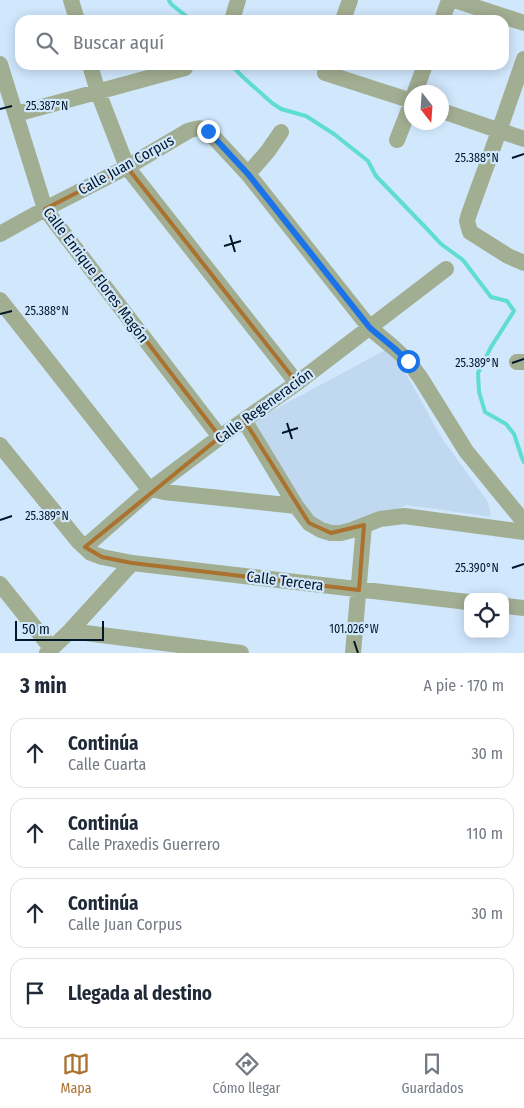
<!DOCTYPE html>
<html lang="es">
<meta charset="utf-8">
<style>
:root{--surface:#fff;--page:#f6f6f7;--text:#1f2937;--muted:#747a83;--line:#e0e1e3;--accent:#aa712f}
body{margin:0;font-family:"Fira Sans Condensed",sans-serif;background:var(--page);color:var(--text)}
.controls{position:absolute;right:15px;bottom:15px;display:grid;overflow:hidden;border-radius:10px;box-shadow:0 2px 12px #0003}
.controls button{width:45px;height:45px;display:grid;place-items:center;padding:0;border:0;border-bottom:1px solid var(--line);background:var(--surface);color:var(--text);font:25px sans-serif}
.compass{position:absolute;left:404px;top:85px;width:45px;height:45px;border-radius:50%;background:var(--surface);box-shadow:0 2px 12px #0003;rotate:163deg}
.scale{position:absolute;left:15px;bottom:12px;width:89px;box-sizing:border-box;padding-left:5px;border:2px solid #021629;border-top:0;font-size:14px;line-height:18px;white-space:nowrap;color:#021629;-webkit-text-stroke:4px #d0e7fc;paint-order:stroke}
.stop{position:absolute;width:15px;height:15px;margin:-11px;border:4px solid #1a73e8;border-radius:50%;background:#fff}
.stop.end{background:#1a73e8;border-color:#fff;box-shadow:0 1px 5px #0008}
.list{margin:0;padding:0;list-style:none}
h2{display:flex;justify-content:space-between;align-items:center;height:65px;margin:0;padding:0 20px;font-size:21px}
h2 small{font-size:16px;font-weight:400;color:var(--muted)}
.list li{display:grid;grid-template-columns:32px 1fr auto;gap:15px;align-items:center;box-sizing:border-box;height:70px;margin:0 10px 10px;padding:0 10px;border:1px solid var(--line);border-radius:15px}
.list b{display:block;font-size:19px;white-space:nowrap}
.list p{margin:0;font-size:16px;white-space:nowrap;color:var(--muted)}
.list em{font-size:16px;font-style:normal;color:var(--muted)}
.icon{flex:none;width:28px;height:28px;fill:none;stroke:currentColor;stroke-width:2;stroke-linecap:round;stroke-linejoin:round}
.map{position:relative;flex:none;width:524px;height:653px;overflow:hidden}
.search{position:absolute;background:var(--surface);box-shadow:0 2px 12px #0003;left:15px;right:15px;top:15px;height:55px;display:flex;align-items:center;gap:12px;box-sizing:border-box;padding:0 18px;border-radius:15px;color:var(--muted);font-size:19px}
.sheet{height:385px;background:var(--surface)}
nav{display:flex;justify-content:space-around;align-items:center;box-sizing:border-box;height:70px;border-top:1px solid var(--line);background:var(--surface);font-size:14px;color:var(--muted)}
nav a{display:grid;justify-items:center;gap:2px}
nav .on{color:var(--accent)}
.map>svg:first-child{display:block}
.built{fill:#c0d8f0}
.lines{fill:none;stroke-linecap:round;stroke-linejoin:round}
.stream{stroke:#5fddd2;stroke-width:4}
.minor{stroke:#a2ae92;stroke-width:16}
.route{stroke:#1a73e8;stroke-width:6}
.marked{fill:none;stroke:#aa712f;stroke-width:4;stroke-linejoin:round}
.ticks{fill:none;stroke:#021629;stroke-width:2}
.labels{text-anchor:middle;stroke-width:4.5;stroke-linejoin:round;paint-order:stroke}
.street-label{font-size:15px;fill:#021629;stroke:#d0e7fc}
.ticks-label{font-size:12px;text-anchor:middle;fill:#021629;stroke:#d0e7fc;stroke-width:4.5;stroke-linejoin:round;paint-order:stroke}
</style>
<div class="map">
<svg width="524" height="653" viewBox="0 0 524 653">
<rect width="100%" height="100%" fill="#d0e7fc"/>
<path class="built" d="M391,347L443,440L488,502L491,517L407,505L347,528L314,525L253,421Z"/>
<g class="lines">
<path class="stream" d="M169,0L171,4L191,20
M231,65L244,78L272,103L281,109L306,116L334,134L368,161L376,176L428,230L441,244L463,260L491,297L507,301L514,311L491,347L478,373L479,392L485,412L506,424L514,434L522,458L524,462"/>
<path class="minor" d="M71,0L77,20
M454,0L524,23
M232,20L238,0
M343,20L350,0
M442,20L449,0
M524,59L499,131L469,214L467,221L470,232L508,256L524,263
M0,64L45,209L220,437
M90,65L98,92L127,167L297,383
M328,65L325,73L412,101
M415,92L425,65
M442,111L524,139
M16,114L185,68
M397,140L412,102
M248,174L268,151L281,132
M0,234L45,209L127,167L188,131C196,128 200,127 208,131L248,174L370,328L394,348L408,361L420,377L466,451L524,522
M0,300L145,484L151,489L164,492L296,506
M517,362H524
M244,420L296,506L309,523L321,530L331,533H341L352,530L380,519L404,516L524,532
M0,445L78,541L91,553L102,557L132,563L468,602
M85,547L151,489L220,437L297,383L446,269
M0,584L52,649
M505,606L524,608
M70,631L241,653
M47,653L70,631L132,563
M353,653L364,525"/>
</g>
<g class="lines">
<path class="route" d="M208,131L248,174L370,328L394,348L408,361"/>
</g>
<path class="marked" d="M127,167L297,383L244,420L309,523L331,533L364,525L359,590L132,563L102,557L85,547L220,437L45,209Z"/>
<path class="ticks" d="M0,109L12,106M512,158L524,154M230,235L235,252M224,246L241,241M0,314L12,311M512,363L524,359M287,423L292,439M282,433L298,428M0,520L12,516M512,568L524,564M354,641L358,653"/>
<g class="labels">
<g class="street-label">
<text transform="translate(126 165) rotate(-29)" y="5">Calle Juan Corpus</text>
<text transform="translate(96 275) rotate(53)" y="5">Calle Enrique Flores Magón</text>
<text transform="translate(264 406) rotate(-36)" y="5">Calle Regeneración</text>
<text transform="translate(285 581) rotate(7)" y="5">Calle Tercera</text>
</g>
</g>
<g class="ticks-label">
<text x="47" y="110">25.387°N</text>
<text x="477" y="162">25.388°N</text>
<text x="47" y="315">25.388°N</text>
<text x="477" y="367">25.389°N</text>
<text x="47" y="520">25.389°N</text>
<text x="477" y="572">25.390°N</text>
<text x="354" y="633">101.026°W</text>
</g>
</svg>
<div class="controls">
<button><svg class="icon" aria-label="locate" viewBox="0 0 24 24"><circle cx="12" cy="12" r="6"/><path d="M12 2v4M12 18v4M2 12h4M18 12h4"/></svg></button>
</div>
<svg class="compass" viewBox="-18 -18 36 36"><path d="M0-13l5 13h-10z" fill="#e53935"/><path d="M0 13l5-13h-10z" fill="#747a83"/></svg>
<div class="scale">50 m</div>
<div class="stop" style="left:408px;top:361px"></div>
<div class="stop end" style="left:208px;top:131px"></div>
<div class="search"><svg class="icon" aria-label="search" viewBox="0 0 24 24"><circle cx="10" cy="10" r="6"/><path d="M15 15l6 6"/></svg>Buscar aquí</div>
</div>
<section class="sheet">
<h2>3 min<small>A pie · 170 m</small></h2>
<ul class="list">
<li><svg class="icon" aria-label="ahead" viewBox="0 0 24 24"><path d="M12 20V5M6 11l6-6 6 6"/></svg><div><b>Continúa</b><p>Calle Cuarta</p></div><em>30 m</em></li>
<li><svg class="icon" aria-label="ahead" viewBox="0 0 24 24"><path d="M12 20V5M6 11l6-6 6 6"/></svg><div><b>Continúa</b><p>Calle Praxedis Guerrero</p></div><em>110 m</em></li>
<li><svg class="icon" aria-label="ahead" viewBox="0 0 24 24"><path d="M12 20V5M6 11l6-6 6 6"/></svg><div><b>Continúa</b><p>Calle Juan Corpus</p></div><em>30 m</em></li>
<li><svg class="icon" aria-label="arrive" viewBox="0 0 24 24"><path d="M6 21V4h12l-3 4 3 4H6"/></svg><div><b>Llegada al destino</b></div></li>
</ul>
</section>
<nav>
<a class="on"><svg class="icon" aria-label="map" viewBox="0 0 24 24"><path d="M3 6l6-2 6 2 6-2v14l-6 2-6-2-6 2zM9 4v14M15 6v14"/></svg>Mapa</a>
<a><svg class="icon" aria-label="directions" viewBox="0 0 24 24"><path d="M12 3l9 9-9 9-9-9zM9 14v-3h6M13 9l2 2-2 2"/></svg>Cómo llegar</a>
<a><svg class="icon" aria-label="saved" viewBox="0 0 24 24"><path d="M7 4h10v16l-5-4-5 4z"/></svg>Guardados</a>
</nav>
